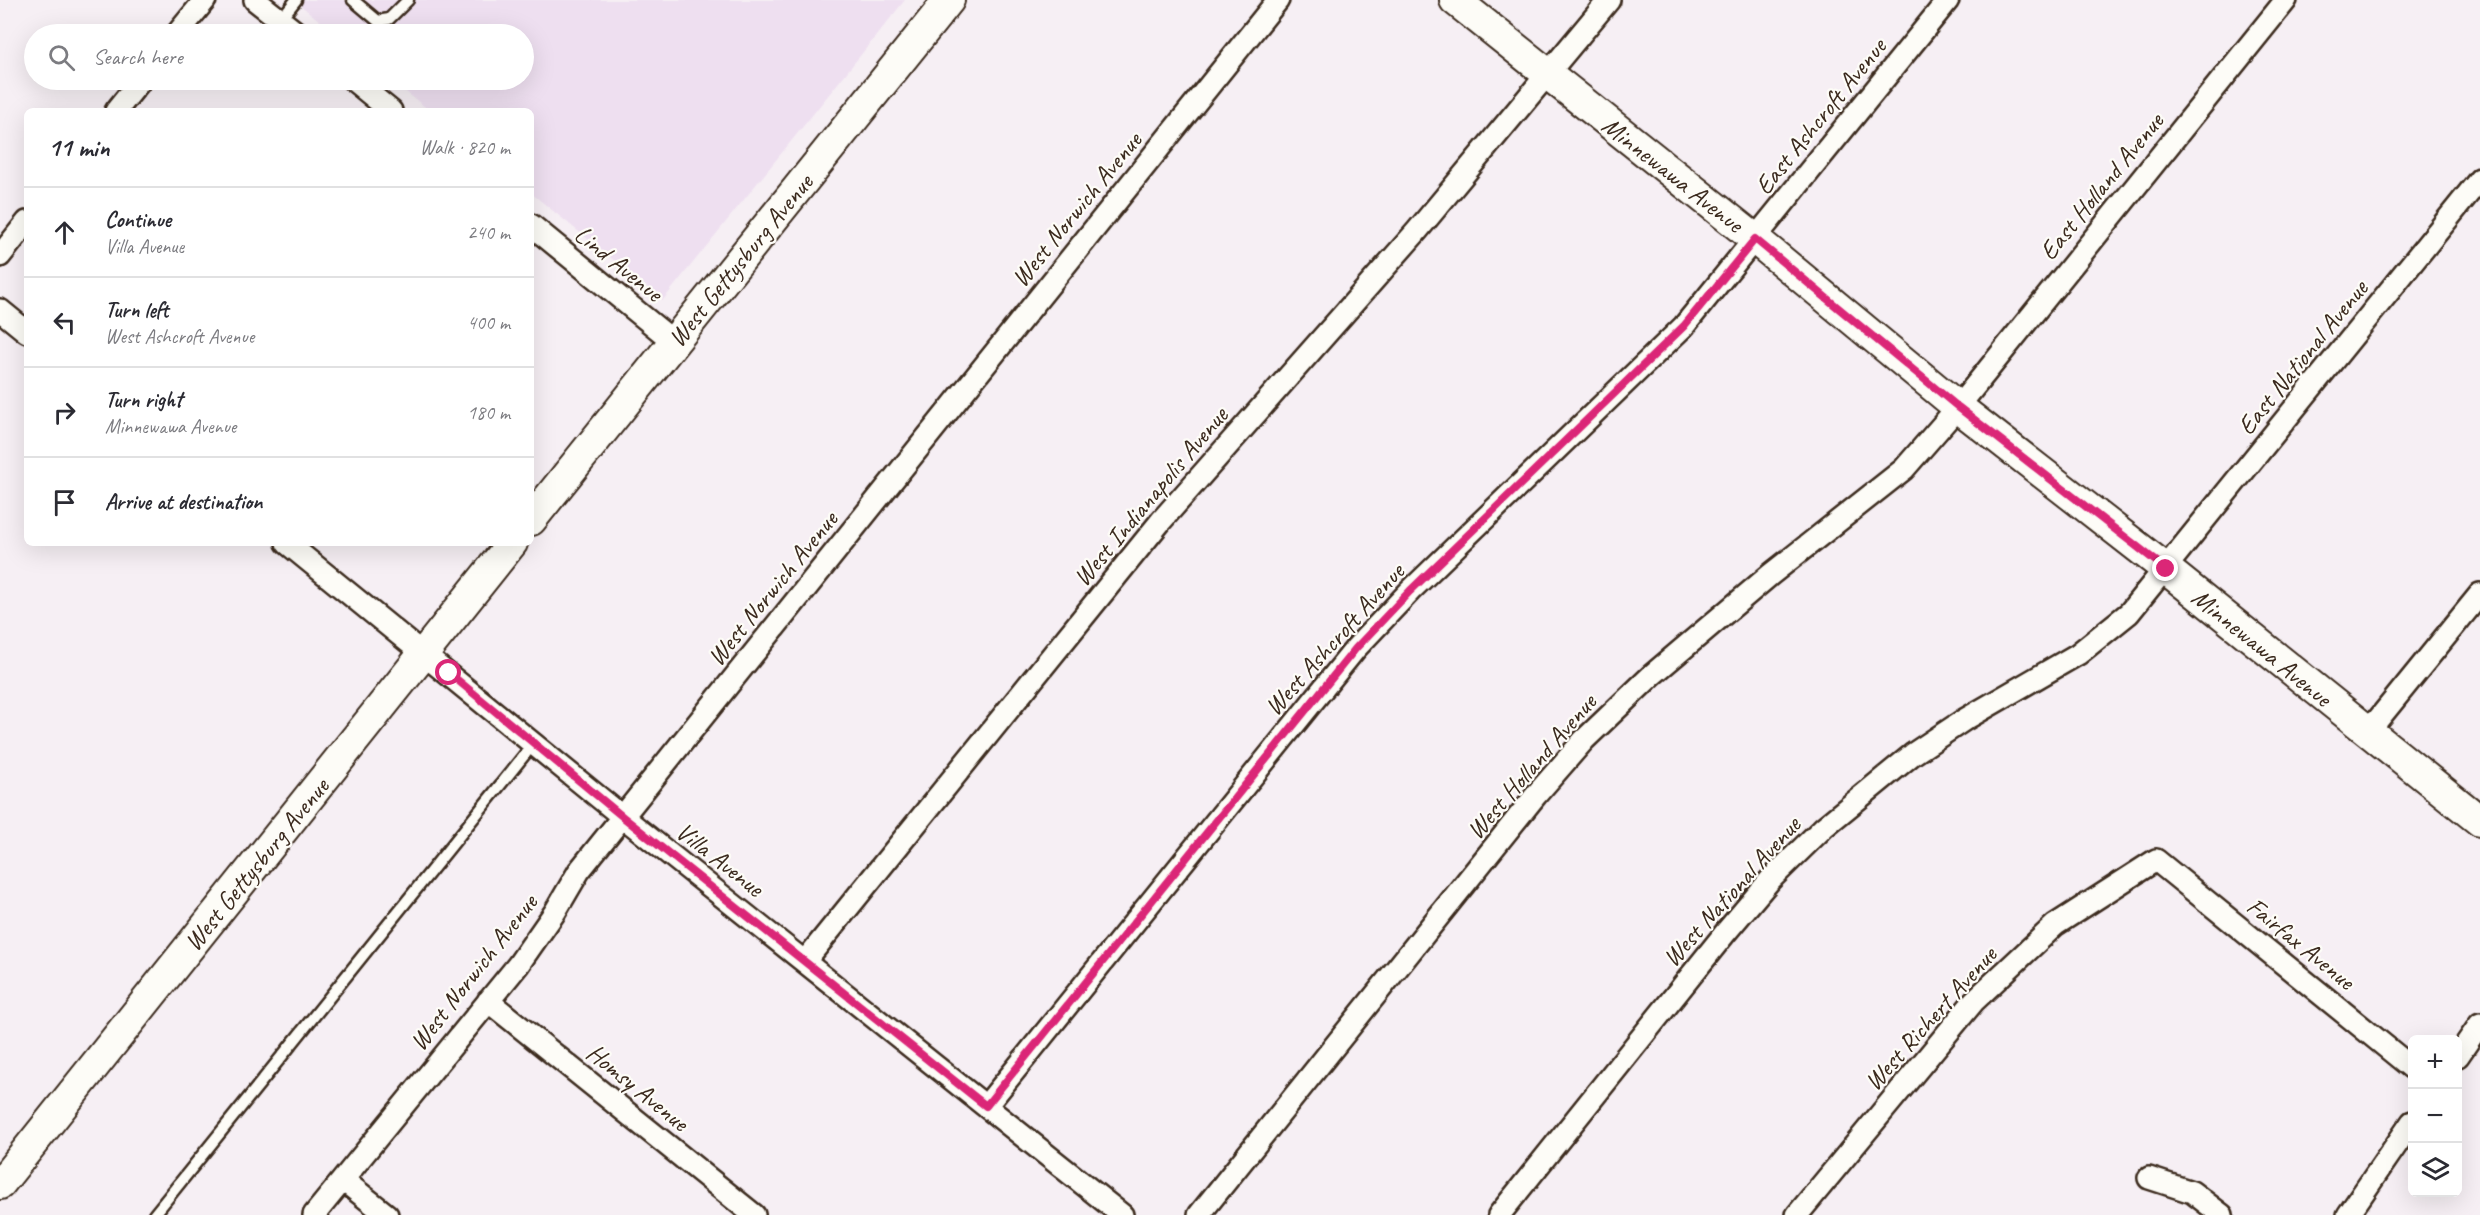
<!DOCTYPE html>
<meta charset="utf-8">
<style>
:root{--surface:#fff;--page:#f2f2f3;--text:#2b2b33;--muted:#7c7c81;--line:#e1e1e2}
body{margin:0;font-family:Caveat,sans-serif;background:var(--page);color:var(--text)}
.controls{position:absolute;right:18px;bottom:18px;display:grid;overflow:hidden;border-radius:9px;box-shadow:0 6px 24px #0002}
.controls button{width:54px;height:54px;display:grid;place-items:center;padding:0;border:0;border-bottom:2px solid var(--line);background:var(--surface);color:var(--text);font:30px sans-serif}
.stop{position:absolute;width:18px;height:18px;margin:-14px;border:4px solid #db2777;border-radius:50%;background:#fff}
.stop.end{background:#db2777;border-color:#fff;box-shadow:0 2px 6px #0008}
.list{margin:0;padding:0;list-style:none}
h2{display:flex;justify-content:space-between;align-items:center;height:78px;margin:0;padding:0 24px;font-size:26px}
h2 small{font-size:20px;font-weight:400;color:var(--muted)}
.list li{display:grid;grid-template-columns:39px 1fr auto;gap:18px;align-items:center;box-sizing:border-box;height:90px;padding:0 24px;border-top:2px solid var(--line)}
.list b{display:block;font-size:22px;white-space:nowrap}
.list p{margin:0;font-size:20px;white-space:nowrap;color:var(--muted)}
.list em{font-size:20px;font-style:normal;color:var(--muted)}
.icon{flex:none;width:33px;height:33px;fill:none;stroke:currentColor;stroke-width:2;stroke-linecap:round;stroke-linejoin:round}
.map{position:relative;flex:none;width:2480px;height:1215px;overflow:hidden}
.search{position:absolute;background:var(--surface);box-shadow:0 6px 24px #0002;left:24px;top:24px;width:510px;height:66px;display:flex;align-items:center;gap:15px;box-sizing:border-box;padding:0 21px;border-radius:33px;color:var(--muted);font-size:22px}
.panel{position:absolute;background:var(--surface);box-shadow:0 6px 24px #0002;left:24px;top:108px;width:510px;height:438px;border-radius:9px}
.map>svg:first-child{display:block}
.built{fill:#eedff0}
.lines{fill:none;stroke-linecap:round;stroke-linejoin:round}
.lane-casing{stroke:#3b2a1e;stroke-width:15}
.street-casing{stroke:#3b2a1e;stroke-width:26}
.secondary-casing{stroke:#3b2a1e;stroke-width:34}
.lane{stroke:#fdfcf7;stroke-width:10}
.street{stroke:#fdfcf7;stroke-width:21}
.secondary{stroke:#fdfcf7;stroke-width:30}
.route{stroke:#db2777;stroke-width:8}
.labels{text-anchor:middle;stroke-width:4.5;stroke-linejoin:round;paint-order:stroke}
.street-label{font-size:26px;fill:#3b2a1e;stroke:#fdfcf7}
</style>
<div class="map">
<svg width="2480" height="1215" viewBox="0 0 2480 1215">
<rect width="100%" height="100%" fill="#f6eff4"/>
<filter id="ink" filterUnits="userSpaceOnUse"><feTurbulence type="fractalNoise" baseFrequency=".0167" numOctaves="2"/><feDisplacementMap in="SourceGraphic" scale="12" xChannelSelector="R" yChannelSelector="G"/><feConvolveMatrix kernelMatrix="1 2 1 2 8 2 1 2 1" color-interpolation-filters="sRGB"/></filter>
<g filter="url(#ink)">
<path class="built" d="M294,0H905L663,300L531,193V111H430L391,80H524V34H336Z"/>
<g class="lines">
<g class="lane-casing">
<path id="lane" d="M353,0L378,21L389,19L408,0
M280,20L296,0
M154,1215L534,743"/>
</g>
<g class="street-casing">
<path id="street" d="M255,0L298,34
M177,34L205,0
M353,80L391,111
M116,111L141,80
M531,225L674,342
M0,256L27,222
M0,310L27,332
M287,543L623,817L1122,1215
M2368,732L2480,594
M805,961L1161,521L1417,231L1609,0
M488,1001L754,1215
M2458,1056L2480,1024
M986,1106L1356,648L1410,591L1684,326L1948,0
M2149,1178L2192,1192L2222,1215
M343,1180L387,1215
M314,1215L518,965L555,912L579,871L1278,0
M1199,1215L1536,795L1584,740L1652,675L1770,575L1904,469L1958,407L2286,0
M1499,1215L1726,932L1770,880L1824,827L1913,754L1964,720L2078,654L2129,613L2480,179
M1797,1215L1974,1001L2055,925L2156,860L2412,1068
M2348,1215L2412,1122"/>
</g>
<g class="secondary-casing">
<path id="secondary" d="M1455,0L1755,239L1958,407L2166,569L2480,821
M531,520L949,0
M0,1184L512,543"/>
</g>
<use href="#lane" class="lane"/>
<use href="#street" class="street"/>
<use href="#secondary" class="secondary"/>
</g>
</g>
<g class="lines" filter="url(#ink)">
<path class="route" d="M449,673L623,817L986,1106L1356,648L1410,591L1684,326L1755,239L1958,407L2166,569"/>
</g>
<g class="labels">
<g class="street-label">
<text transform="translate(1820 116) rotate(-51)" y="9">East Ashcroft Avenue</text>
<text transform="translate(1673 174) rotate(38)" y="9">Minnewawa Avenue</text>
<text transform="translate(2101 186) rotate(-51)" y="9">East Holland Avenue</text>
<text transform="translate(1076 209) rotate(-51)" y="9">West Norwich Avenue</text>
<text transform="translate(740 260) rotate(-51)" y="9">West Gettysburg Avenue</text>
<text transform="translate(619 263) rotate(39)" y="9">Lind Avenue</text>
<text transform="translate(2302 357) rotate(-51)" y="9">East National Avenue</text>
<text transform="translate(1150 496) rotate(-50)" y="9">West Indianapolis Avenue</text>
<text transform="translate(772 588) rotate(-51)" y="9">West Norwich Avenue</text>
<text transform="translate(1334 639) rotate(-48)" y="9">West Ashcroft Avenue</text>
<text transform="translate(2262 647) rotate(39)" y="9">Minnewawa Avenue</text>
<text transform="translate(1531 766) rotate(-49)" y="9">West Holland Avenue</text>
<text transform="translate(720 859) rotate(38)" y="9">Villa Avenue</text>
<text transform="translate(256 864) rotate(-51)" y="9">West Gettysburg Avenue</text>
<text transform="translate(1731 891) rotate(-48)" y="9">West National Avenue</text>
<text transform="translate(2301 943) rotate(39)" y="9">Fairfax Avenue</text>
<text transform="translate(473 972) rotate(-52)" y="9">West Norwich Avenue</text>
<text transform="translate(1930 1018) rotate(-48)" y="9">West Richert Avenue</text>
<text transform="translate(638 1087) rotate(39)" y="9">Homsy Avenue</text>
</g>
</g>
</svg>
<div class="controls">
<button>+</button>
<button>−</button>
<button><svg class="icon" aria-label="layers" viewBox="0 0 24 24"><path d="M12 4l9 5-9 5-9-5zM3 14l9 5 9-5"/></svg></button>
</div>
<div class="stop" style="left:449px;top:673px"></div>
<div class="stop end" style="left:2166px;top:569px"></div>
<div class="search"><svg class="icon" aria-label="search" viewBox="0 0 24 24"><circle cx="10" cy="10" r="6"/><path d="M15 15l6 6"/></svg>Search here</div>
<section class="panel">
<h2>11 min<small>Walk · 820 m</small></h2>
<ul class="list">
<li><svg class="icon" aria-label="ahead" viewBox="0 0 24 24"><path d="M12 20V5M6 11l6-6 6 6"/></svg><div><b>Continue</b><p>Villa Avenue</p></div><em>240 m</em></li>
<li><svg class="icon" aria-label="left" viewBox="0 0 24 24"><path d="M17 20v-9H6M10 6l-5 5 5 5"/></svg><div><b>Turn left</b><p>West Ashcroft Avenue</p></div><em>400 m</em></li>
<li><svg class="icon" aria-label="right" viewBox="0 0 24 24"><path d="M7 20v-9h11M14 6l5 5-5 5"/></svg><div><b>Turn right</b><p>Minnewawa Avenue</p></div><em>180 m</em></li>
<li><svg class="icon" aria-label="arrive" viewBox="0 0 24 24"><path d="M6 21V4h12l-3 4 3 4H6"/></svg><div><b>Arrive at destination</b></div></li>
</ul>
</section>
</div>
